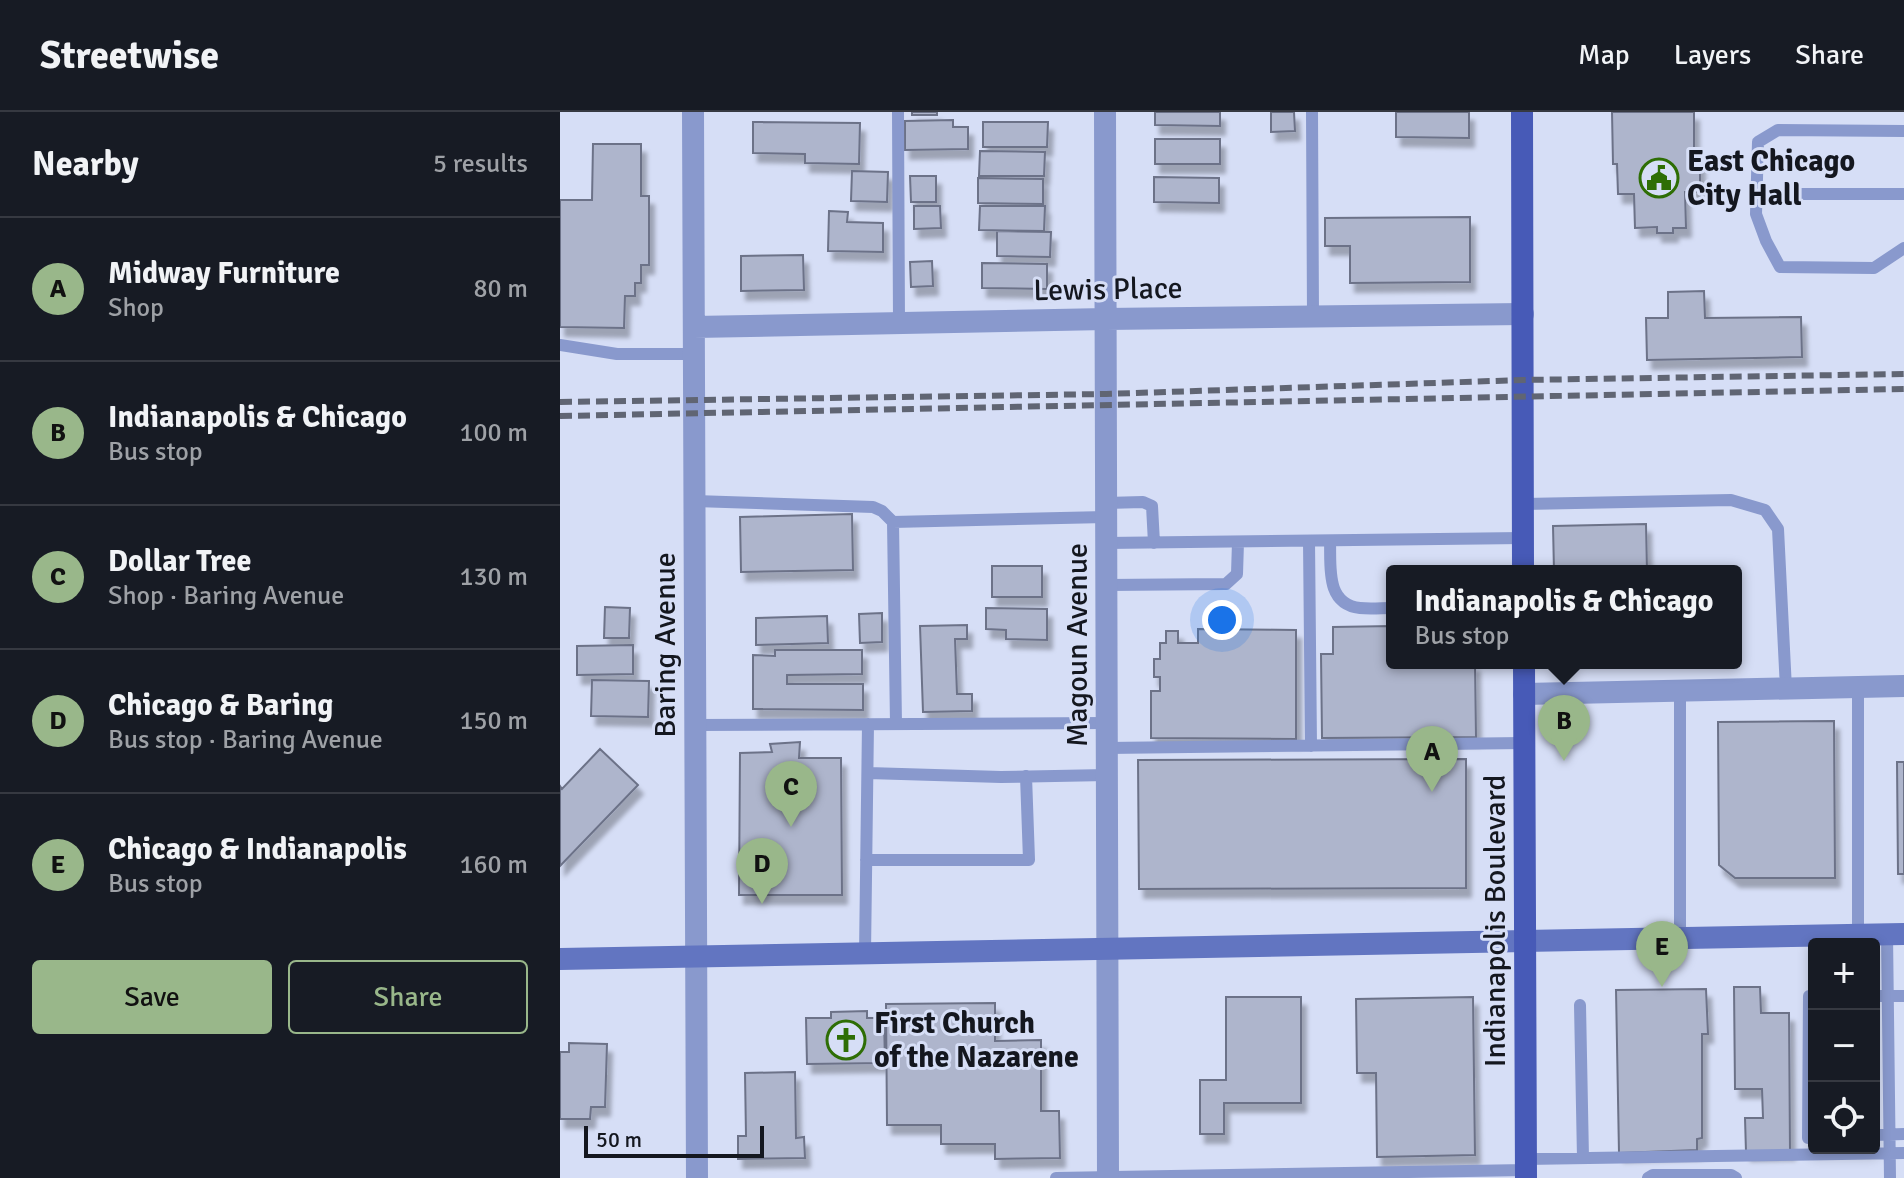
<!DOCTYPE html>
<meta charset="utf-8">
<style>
:root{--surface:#171b24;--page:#242831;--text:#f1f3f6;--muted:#9ea1a6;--line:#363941;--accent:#99b78a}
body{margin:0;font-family:Signika,sans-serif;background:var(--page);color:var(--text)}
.controls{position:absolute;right:24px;bottom:24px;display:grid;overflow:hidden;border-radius:8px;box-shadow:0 4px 12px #0003}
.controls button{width:72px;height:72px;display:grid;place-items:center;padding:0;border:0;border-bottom:2px solid var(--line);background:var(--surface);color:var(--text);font:40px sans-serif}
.scale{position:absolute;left:24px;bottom:20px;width:180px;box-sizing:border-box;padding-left:8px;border:4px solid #14171f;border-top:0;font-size:22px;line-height:28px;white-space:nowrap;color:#14171f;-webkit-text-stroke:6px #d6def6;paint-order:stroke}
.you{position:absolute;left:662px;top:508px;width:28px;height:28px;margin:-20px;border:6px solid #fff;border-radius:50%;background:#1a73e8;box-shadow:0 0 0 12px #1a73e833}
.badge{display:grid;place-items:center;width:52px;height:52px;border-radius:50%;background:var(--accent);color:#111;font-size:26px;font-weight:700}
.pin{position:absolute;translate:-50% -66px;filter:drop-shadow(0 2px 4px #0008)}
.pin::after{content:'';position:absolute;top:42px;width:28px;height:24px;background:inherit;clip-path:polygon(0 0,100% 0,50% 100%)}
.popup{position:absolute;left:826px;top:453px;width:356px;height:104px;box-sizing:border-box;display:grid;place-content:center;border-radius:8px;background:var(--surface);filter:drop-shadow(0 2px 6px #0005);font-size:26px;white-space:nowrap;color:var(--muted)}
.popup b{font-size:30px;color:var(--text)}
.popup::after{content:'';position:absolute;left:50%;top:100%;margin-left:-16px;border:16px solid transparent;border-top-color:var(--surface)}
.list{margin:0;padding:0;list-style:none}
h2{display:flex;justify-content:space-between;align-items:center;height:104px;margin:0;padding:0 32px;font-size:34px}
h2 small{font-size:26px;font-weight:400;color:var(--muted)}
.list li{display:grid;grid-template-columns:52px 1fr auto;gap:24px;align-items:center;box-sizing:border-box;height:144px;padding:0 32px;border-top:2px solid var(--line)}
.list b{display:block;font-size:30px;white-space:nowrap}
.list p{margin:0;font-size:26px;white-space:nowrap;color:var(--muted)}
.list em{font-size:26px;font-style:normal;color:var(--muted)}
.actions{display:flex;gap:16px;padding:24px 32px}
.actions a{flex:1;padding:18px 0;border:2px solid var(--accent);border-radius:8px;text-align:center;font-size:28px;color:var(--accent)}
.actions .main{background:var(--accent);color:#111}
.icon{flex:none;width:44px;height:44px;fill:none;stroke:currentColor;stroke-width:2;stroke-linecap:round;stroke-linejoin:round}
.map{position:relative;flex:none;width:1344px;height:1066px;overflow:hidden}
header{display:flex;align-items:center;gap:48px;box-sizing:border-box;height:112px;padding:0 40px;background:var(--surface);border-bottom:2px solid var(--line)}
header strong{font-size:38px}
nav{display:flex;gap:44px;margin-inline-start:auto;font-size:28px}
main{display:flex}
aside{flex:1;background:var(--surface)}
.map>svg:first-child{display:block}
.building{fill:#aeb5cc;stroke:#6c7288;stroke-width:2;filter:url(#shadow)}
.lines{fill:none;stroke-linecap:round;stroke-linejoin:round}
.service{stroke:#8999cd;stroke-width:12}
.minor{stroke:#8999cd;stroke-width:22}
.secondary{stroke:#6275c1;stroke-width:22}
.primary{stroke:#475ab7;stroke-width:22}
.rail{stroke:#606573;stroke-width:6;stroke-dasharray:12 6;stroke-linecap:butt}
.labels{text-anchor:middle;stroke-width:6;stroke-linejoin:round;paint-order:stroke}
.poi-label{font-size:30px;font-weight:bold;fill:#14171f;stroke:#d6def6;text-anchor:start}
.street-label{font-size:30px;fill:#14171f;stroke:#d6def6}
</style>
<header>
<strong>Streetwise</strong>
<nav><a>Map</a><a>Layers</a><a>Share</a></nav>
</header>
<main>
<aside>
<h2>Nearby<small>5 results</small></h2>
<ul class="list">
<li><span class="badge">A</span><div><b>Midway Furniture</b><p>Shop</p></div><em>80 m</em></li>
<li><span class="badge">B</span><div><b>Indianapolis &amp; Chicago</b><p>Bus stop</p></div><em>100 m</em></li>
<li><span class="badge">C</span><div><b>Dollar Tree</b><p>Shop · Baring Avenue</p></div><em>130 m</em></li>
<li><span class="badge">D</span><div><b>Chicago &amp; Baring</b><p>Bus stop · Baring Avenue</p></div><em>150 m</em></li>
<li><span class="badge">E</span><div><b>Chicago &amp; Indianapolis</b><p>Bus stop</p></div><em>160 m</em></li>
</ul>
<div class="actions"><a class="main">Save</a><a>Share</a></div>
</aside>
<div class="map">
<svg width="1344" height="1066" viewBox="0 0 1344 1066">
<defs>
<filter id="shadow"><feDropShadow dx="5" dy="9" stdDeviation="2" flood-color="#0004"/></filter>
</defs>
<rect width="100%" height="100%" fill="#d6def6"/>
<path class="building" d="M352,0H377V3H352Z
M595,0H660V14L595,13Z
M711,0H734L735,19L711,20Z
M836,0H909V26L836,25Z
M1052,0H1134V47H1140V80H1125L1126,116H1113V121H1097V115L1075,116L1074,82H1058L1057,52H1053Z
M393,8V15H408V37L345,38V9Z
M193,10L300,11L299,52L245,51V42L193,41Z
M423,10H488L487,35H423Z
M595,27H660V52H595Z
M33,32H81V84H89V153H81V171H75V184H65L64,216L0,215V88H32Z
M420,39L485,40L484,64H419Z
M292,59L328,60L327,90L291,89Z
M350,64H376V90H351Z
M594,65L659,66V91L594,90Z
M418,66L483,67V92L418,91Z
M354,94H380L381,116L354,117Z
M420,94H485L484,119L419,118Z
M269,99L288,100L287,110L323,111V140L268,139Z
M910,105V170L790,171V134H765V106Z
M437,119L491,120L490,145L437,144Z
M243,143L244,178L181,179V144Z
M372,149L373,174L351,175L350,150Z
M422,151L487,152V177L422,176Z
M1144,179L1145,206L1241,205L1242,245L1087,248L1086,206H1108V180Z
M292,402L293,458L181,460L180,405Z
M1086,412L1087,459H994L993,414Z
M432,454H482V485H432Z
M45,495L70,496L69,526H44Z
M426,496L487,497V528L446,527V518L426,517Z
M322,501V530L300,531L299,502Z
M267,504L268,531L196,533V506Z
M407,513V527H395L397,582H412V599L363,600L360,514Z
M832,514V551H915L916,625L762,626L761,542H773V515Z
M638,517L736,518V627L591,626V579H600V565H594V547H600V531H606V519H618V531H638Z
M73,533V562L17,563V534Z
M215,538H302V562L227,563V572H303V598L193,597V543L215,544Z
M32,568L89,569L88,605L31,604Z
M1274,609L1275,766H1175L1159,753L1158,610Z
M240,630L239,646H281L282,783H179L180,641L212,640L210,632Z
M40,637L78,673L0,754V674L2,677Z
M906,647V776L579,777L578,648Z
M1337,650H1344V762H1338Z
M1174,875H1200L1201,901H1229L1230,1039L1186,1040L1185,1006H1203L1202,977H1175Z
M1146,877L1148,922H1142V1026L1137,1027V1038L1059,1041L1056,878Z
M666,885H741V991H664V1022H640V968H666Z
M913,885L915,1043L817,1045L816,961H797L796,887Z
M435,891V929L481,928V999H499L500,1046L435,1047V1032H381V1013H327L326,892Z
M307,899V906H324L325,951L247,952L246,906H271V900Z
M9,931L47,932L45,995H31L30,1007H0V940H9Z
M235,960L236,1026L244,1025L245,1046L178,1047V1024H186L185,961Z"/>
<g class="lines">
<path class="service" d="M338,0L339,211
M752,0L753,204
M1197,82H1344
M1344,136L1314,156L1220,155L1206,129L1196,102L1198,30L1218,18L1344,19
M0,233L57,242H134
M135,389L313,395L322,399L333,410
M546,391L583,390L592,394L594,431
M963,392L1171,388L1205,398L1218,417L1226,577
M749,429L751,634
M770,429C771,454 765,492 800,496C810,497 822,496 832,496
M546,431L963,426
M547,473L666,472L677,462L678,430
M1298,575V823
M1120,579V826
M336,612L333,410L546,405
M136,613L547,611
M547,636L964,631
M308,661L441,665L547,663
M306,748H469L466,664
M1327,822L1330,1066
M305,842L308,612
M1254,884H1249L1248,1026L1254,1025
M1314,884H1344
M1020,893L1023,1046
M1314,1023L1344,1022
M965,1047L1344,1041
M496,1066L966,1058
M1088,1066L1093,1063H1171L1176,1066"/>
<path class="minor" d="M133,0L137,1066
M545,0L548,1066
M134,215L546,207L963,202
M964,582L1344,574"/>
<path class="secondary" d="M0,847L1344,822"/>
<path class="primary" d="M962,0L963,459
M964,551L966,1066"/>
<path class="rail" d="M0,290L546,282L963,268L1344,262
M0,304L1344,277"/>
</g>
<defs>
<g id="civic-ring" transform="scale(2)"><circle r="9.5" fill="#d6def6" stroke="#2e6e05" stroke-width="1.5"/><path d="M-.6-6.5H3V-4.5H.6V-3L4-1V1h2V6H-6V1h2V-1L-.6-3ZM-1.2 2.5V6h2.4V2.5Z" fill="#2e6e05"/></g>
<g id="church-ring" transform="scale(2)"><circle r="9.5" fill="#d6def6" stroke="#2e6e05" stroke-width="1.5"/><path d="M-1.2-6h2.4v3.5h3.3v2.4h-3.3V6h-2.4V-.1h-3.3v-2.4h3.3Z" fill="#2e6e05"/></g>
</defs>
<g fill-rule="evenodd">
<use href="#civic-ring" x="1099" y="66"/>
<use href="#church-ring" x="286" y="928"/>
</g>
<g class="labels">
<g class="poi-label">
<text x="1127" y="59">East Chicago<tspan x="1127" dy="34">City Hall</tspan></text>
<text x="314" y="921">First Church<tspan x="314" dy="34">of the Nazarene</tspan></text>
</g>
<g class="street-label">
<text transform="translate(548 177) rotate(-1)" y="10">Lewis Place</text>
<text transform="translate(105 533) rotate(-90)" y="10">Baring Avenue</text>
<text transform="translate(517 533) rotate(-90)" y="10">Magoun Avenue</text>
<text transform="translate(935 809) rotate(-90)" y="10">Indianapolis Boulevard</text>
</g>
</g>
</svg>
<div class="controls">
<button>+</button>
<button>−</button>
<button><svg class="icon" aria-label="locate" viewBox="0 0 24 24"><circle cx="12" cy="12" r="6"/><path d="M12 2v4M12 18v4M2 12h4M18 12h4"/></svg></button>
</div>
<div class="scale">50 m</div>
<div class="you"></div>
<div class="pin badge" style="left:872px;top:680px">A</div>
<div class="pin badge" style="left:1004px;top:649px">B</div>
<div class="popup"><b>Indianapolis &amp; Chicago</b>Bus stop</div>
<div class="pin badge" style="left:231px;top:715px">C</div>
<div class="pin badge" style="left:202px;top:792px">D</div>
<div class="pin badge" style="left:1102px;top:875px">E</div>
</div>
</main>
